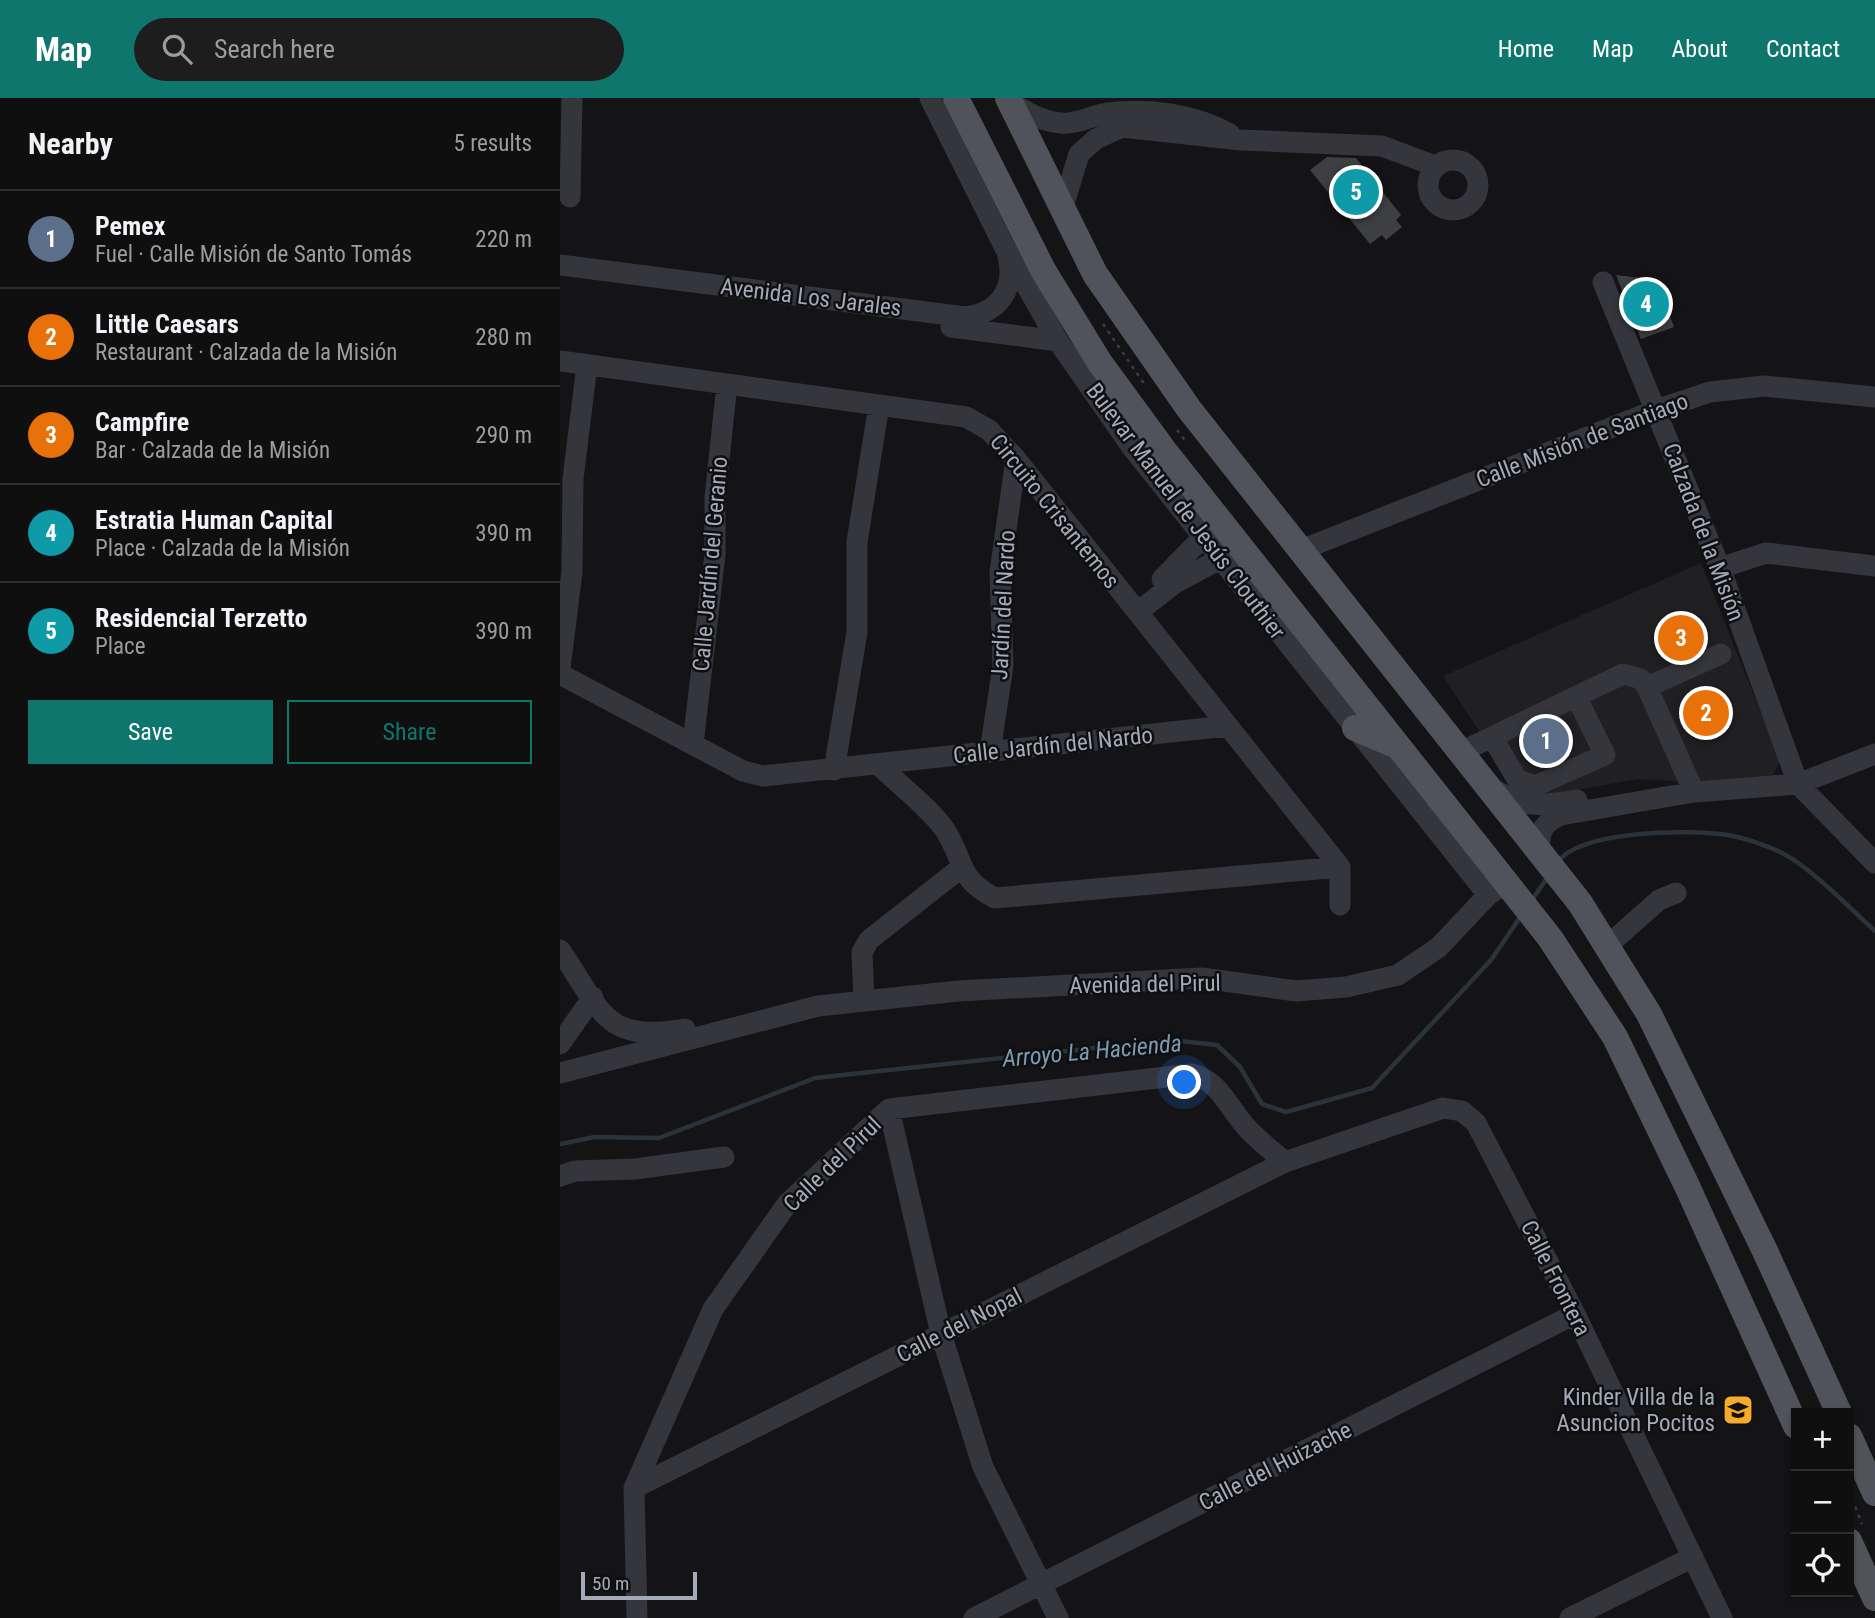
<!DOCTYPE html>
<meta charset="utf-8">
<style>
:root{--surface:#0f0f10;--page:#1d1d1e;--text:#f1f3f6;--muted:#9b9c9f;--line:#2f2f30;--accent:#0f766e}
body{margin:0;font-family:"Roboto Condensed",sans-serif;background:var(--page);color:var(--text)}
.controls{position:absolute;right:21px;bottom:21px;display:grid;overflow:hidden;border-radius:0px;box-shadow:0 2px 5px #0004}
.controls button{width:63px;height:63px;display:grid;place-items:center;padding:0;border:0;border-bottom:2px solid var(--line);background:var(--surface);color:var(--text);font:35px sans-serif}
.scale{position:absolute;left:21px;bottom:18px;width:116px;box-sizing:border-box;padding-left:7px;border:4px solid #a5abb6;border-top:0;font-size:19px;line-height:24px;white-space:nowrap;color:#a5abb6;-webkit-text-stroke:5px #0f0f11;paint-order:stroke}
.you{position:absolute;left:625px;top:985px;width:24px;height:24px;margin:-18px;border:5px solid #fff;border-radius:50%;background:#1a73e8;box-shadow:0 0 0 10px #1a73e833}
.badge{display:grid;place-items:center;width:46px;height:46px;border-radius:50%;background:var(--accent);color:#fff;font-size:23px;font-weight:700}
.pin{position:absolute;translate:-50% -50%;border:4px solid #fff;box-shadow:0 2px 7px #0006}
.list{margin:0;padding:0;list-style:none}
h2{display:flex;justify-content:space-between;align-items:center;height:91px;margin:0;padding:0 28px;font-size:30px}
h2 small{font-size:23px;font-weight:400;color:var(--muted)}
.list li{display:grid;grid-template-columns:46px 1fr auto;gap:21px;align-items:center;box-sizing:border-box;height:98px;padding:0 28px;border-top:2px solid var(--line)}
.list b{display:block;font-size:26px;white-space:nowrap}
.list p{margin:0;font-size:23px;white-space:nowrap;color:var(--muted)}
.list em{font-size:23px;font-style:normal;color:var(--muted)}
.actions{display:flex;gap:14px;padding:21px 28px}
.actions a{flex:1;padding:16px 0;border:2px solid var(--accent);border-radius:0px;text-align:center;font-size:24px;color:var(--accent)}
.actions .main{background:var(--accent);color:#fff}
.icon{flex:none;width:38px;height:38px;fill:none;stroke:currentColor;stroke-width:2;stroke-linecap:round;stroke-linejoin:round}
.map{position:relative;flex:none;width:1315px;height:1520px;overflow:hidden}
header{display:flex;align-items:center;gap:42px;box-sizing:border-box;height:98px;padding:0 35px;background:var(--accent);color:#fff}
header strong{font-size:33px}
nav{display:flex;gap:38px;margin-inline-start:auto;font-size:24px}
.search{width:490px;height:63px;background:var(--page);display:flex;align-items:center;gap:18px;box-sizing:border-box;padding:0 24px;border-radius:38px;color:var(--muted);font-size:26px}
main{display:flex}
aside{flex:1;background:var(--surface)}
.map>svg:first-child{display:block}
.built{fill:#202023}
.lines{fill:none;stroke-linecap:round;stroke-linejoin:round}
.stream{stroke:#2a333a;stroke-width:4.5}
.building{fill:#3e3f43}
.path{stroke:#3b3d42;stroke-width:2.5;stroke-dasharray:3.5 5;stroke-linecap:butt}
.minor{stroke:#35363b;stroke-width:21}
.major{stroke:#51535a;stroke-width:26}
.labels{text-anchor:middle;stroke-width:5;stroke-linejoin:round;paint-order:stroke}
.street-label{font-size:23px;fill:#a5abb6;stroke:#0f0f11}
.poi-label{font-size:23px;fill:#a5abb6;stroke:#0f0f11;text-anchor:end}
.water-label{font-size:24px;font-style:italic;fill:#7b9bb3;stroke:#0f0f11}
</style>
<header>
<strong>Map</strong>
<div class="search"><svg class="icon" aria-label="search" viewBox="0 0 24 24"><circle cx="10" cy="10" r="6"/><path d="M15 15l6 6"/></svg>Search here</div>
<nav><a>Home</a><a>Map</a><a>About</a><a>Contact</a></nav>
</header>
<main>
<aside>
<h2>Nearby<small>5 results</small></h2>
<ul class="list">
<li><span class="badge" style="background:#5c6f8a">1</span><div><b>Pemex</b><p>Fuel · Calle Misión de Santo Tomás</p></div><em>220 m</em></li>
<li><span class="badge" style="background:#e8710a">2</span><div><b>Little Caesars</b><p>Restaurant · Calzada de la Misión</p></div><em>280 m</em></li>
<li><span class="badge" style="background:#e8710a">3</span><div><b>Campfire</b><p>Bar · Calzada de la Misión</p></div><em>290 m</em></li>
<li><span class="badge" style="background:#0f9aa8">4</span><div><b>Estratia Human Capital</b><p>Place · Calzada de la Misión</p></div><em>390 m</em></li>
<li><span class="badge" style="background:#0f9aa8">5</span><div><b>Residencial Terzetto</b><p>Place</p></div><em>390 m</em></li>
</ul>
<div class="actions"><a class="main">Save</a><a>Share</a></div>
</aside>
<div class="map">
<svg width="1315" height="1520" viewBox="0 0 1315 1520">
<rect width="100%" height="100%" fill="#141416"/>
<path class="built" d="M1141,465L1220,663L1213,677L1127,684L1079,681L982,698L949,679L883,578Z"/>
<g class="lines">
<path class="stream" d="M998,764C1020,732 1131,731 1168,737C1184,740 1205,747 1220,754C1248,767 1291,811 1315,833
M972,802L989,777
M0,1046L35,1039L99,1040L255,980L611,942L657,947L680,969L702,1006L726,1014L812,990L931,862L961,818"/>
</g>
<path class="building" d="M767,59L796,60L841,117L836,122L842,129L826,142L822,137L810,146L750,72Z
M1056,177L1097,182L1114,229L1081,241Z"/>
<g class="lines">
<path class="path" d="M543,226L585,287
M617,332L626,344
M1289,1393L1302,1426"/>
<path class="minor" d="M370,0L445,150L498,243L571,348L928,797
M451,5C466,13 482,24 501,25C515,27 533,17 548,15C589,10 634,16 670,36
M868 87a25 25 0 1 1 50 0a25 25 0 1 1-50 0Z
M10,99L12,0
M503,109L519,56L536,41L562,29L681,42L822,48L875,68
M0,167L405,219C439,215 456,191 448,158
M1043,184L1160,470L1238,686L1315,765
M391,229L498,243
M0,263L406,319L429,332L456,361L780,769V807
M741,452L1096,312L1150,294L1204,288L1315,299
M1160,470L1206,455L1315,468
M602,481L642,440
M578,514L615,485L660,461
M0,570L12,474L13,381L27,267
M0,576L183,673L203,678L667,628
M1087,589L1161,556
M932,639L957,681L975,688L1045,657L1017,600
M133,646L155,456V399L167,286
M430,654L443,568L440,474L456,361
M901,654L1063,576L1081,581L1087,589L1134,694
M319,667C338,686 370,710 385,732C405,763 397,781 435,800L780,769
M274,672L297,534V444L319,307
M932,690C964,711 981,708 1017,702
M979,751C980,732 983,725 1001,717L1134,694L1238,686L1315,656
M1047,848L1099,802L1116,795
M0,852C41,911 43,946 125,931
M304,903L302,854L309,842L402,769
M0,946L33,899
M0,975L258,908L398,893L642,880L736,893L786,889L838,877L879,849L928,797L945,786
M329,1011L381,1236L423,1369L498,1520
M0,1078L15,1073L75,1071L164,1059
M74,1390L725,1064L883,1010L902,1013L916,1025L1015,1216L1162,1520
M77,1520L74,1390L153,1211L227,1106L329,1011L632,976C659,982 669,1011 687,1030C698,1042 712,1053 725,1064
M414,1520L1015,1216
M1010,1520L1133,1459"/>
<path class="major" d="M396,0L483,172L540,265L603,351L990,840L1055,939L1128,1090L1236,1328
M448,0L535,176L629,311L1020,805L1089,916L1205,1153L1279,1315
M795,630L835,647
M1289,1338L1315,1395
M1289,1443L1315,1500"/>
</g>
<defs>
<g id="school-square" transform="scale(1.575)"><rect x="-9" y="-9" width="18" height="18" rx="4" fill="#f6ab2b" stroke="#0f0f11"/><path d="M0-5L7-2L0 1L-7-2ZM-4 1L0 2.5L4 1V4Q0 6-4 4Z" fill="#111"/></g>
</defs>
<g fill-rule="evenodd">
<use href="#school-square" x="1178" y="1312"/>
</g>
<g class="labels">
<g class="street-label">
<text transform="translate(251 199) rotate(7)" y="8">Avenida Los Jarales</text>
<text transform="translate(1022 342) rotate(-21)" y="8">Calle Misión de Santiago</text>
<text transform="translate(495 413) rotate(51)" y="8">Circuito Crisantemos</text>
<text transform="translate(626 413) rotate(53)" y="8">Bulevar Manuel de Jesús Clouthier</text>
<text transform="translate(1144 434) rotate(69)" y="8">Calzada de la Misión</text>
<text transform="translate(150 466) rotate(-85)" y="8">Calle Jardín del Geranio</text>
<text transform="translate(443 507) rotate(-87)" y="8">Jardín del Nardo</text>
<text transform="translate(493 647) rotate(-6)" y="8">Calle Jardín del Nardo</text>
<text transform="translate(585 886) rotate(-1)" y="8">Avenida del Pirul</text>
<text transform="translate(272 1066) rotate(-44)" y="8">Calle del Pirul</text>
<text transform="translate(996 1180) rotate(63)" y="8">Calle Frontera</text>
<text transform="translate(399 1227) rotate(-27)" y="8">Calle del Nopal</text>
<text transform="translate(715 1368) rotate(-27)" y="8">Calle del Huizache</text>
</g>
<g class="poi-label">
<text x="1155" y="1307">Kinder Villa de la<tspan x="1155" dy="26">Asuncion Pocitos</tspan></text>
</g>
<g class="water-label">
<text transform="translate(532 953) rotate(-5)" y="8">Arroyo La Hacienda</text>
</g>
</g>
</svg>
<div class="controls">
<button>+</button>
<button>−</button>
<button><svg class="icon" aria-label="locate" viewBox="0 0 24 24"><circle cx="12" cy="12" r="6"/><path d="M12 2v4M12 18v4M2 12h4M18 12h4"/></svg></button>
</div>
<div class="scale">50 m</div>
<div class="you"></div>
<div class="pin badge" style="left:986px;top:643px;background:#5c6f8a">1</div>
<div class="pin badge" style="left:1146px;top:615px;background:#e8710a">2</div>
<div class="pin badge" style="left:1121px;top:540px;background:#e8710a">3</div>
<div class="pin badge" style="left:1086px;top:206px;background:#0f9aa8">4</div>
<div class="pin badge" style="left:796px;top:94px;background:#0f9aa8">5</div>
</div>
</main>
